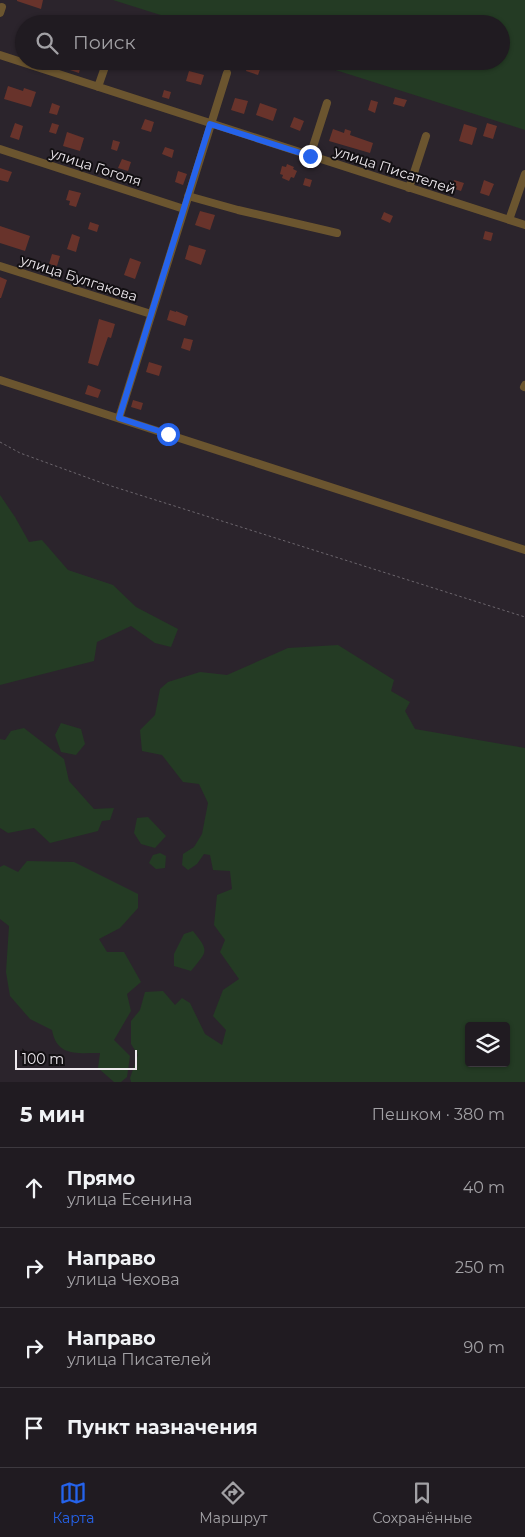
<!DOCTYPE html>
<html lang="ru">
<meta charset="utf-8">
<style>
:root{--surface:#201b21;--page:#2d282e;--text:#f1f3f6;--muted:#a2a1a5;--line:#3d393f;--accent:#2563eb}
body{margin:0;font-family:Montserrat,sans-serif;background:var(--page);color:var(--text)}
.controls{position:absolute;right:15px;bottom:15px;display:grid;overflow:hidden;border-radius:5px;box-shadow:0 1px 4px #0004}
.controls button{width:45px;height:45px;display:grid;place-items:center;padding:0;border:0;border-bottom:1px solid var(--line);background:var(--surface);color:var(--text);font:25px sans-serif}
.scale{position:absolute;left:15px;bottom:12px;width:122px;box-sizing:border-box;padding-left:5px;border:2px solid #ede8ed;border-top:0;font-size:14px;line-height:18px;white-space:nowrap;color:#ede8ed;-webkit-text-stroke:4px #120f12;paint-order:stroke}
.stop{position:absolute;width:15px;height:15px;margin:-11px;border:4px solid #2563eb;border-radius:50%;background:#fff}
.stop.end{background:#2563eb;border-color:#fff;box-shadow:0 1px 5px #0008}
.list{margin:0;padding:0;list-style:none}
h2{display:flex;justify-content:space-between;align-items:center;height:65px;margin:0;padding:0 20px;font-size:21px}
h2 small{font-size:16px;font-weight:400;color:var(--muted)}
.list li{display:grid;grid-template-columns:32px 1fr auto;gap:15px;align-items:center;box-sizing:border-box;height:80px;padding:0 20px;border-top:1px solid var(--line)}
.list b{display:block;font-size:19px;white-space:nowrap}
.list p{margin:0;font-size:16px;white-space:nowrap;color:var(--muted)}
.list em{font-size:16px;font-style:normal;color:var(--muted)}
.icon{flex:none;width:28px;height:28px;fill:none;stroke:currentColor;stroke-width:2;stroke-linecap:round;stroke-linejoin:round}
.map{position:relative;flex:none;width:525px;height:1082px;overflow:hidden}
.search{position:absolute;background:var(--surface);box-shadow:0 1px 4px #0004;left:15px;right:15px;top:15px;height:55px;display:flex;align-items:center;gap:12px;box-sizing:border-box;padding:0 18px;border-radius:28px;color:var(--muted);font-size:19px}
.sheet{height:385px;background:var(--surface)}
nav{display:flex;justify-content:space-around;align-items:center;box-sizing:border-box;height:70px;border-top:1px solid var(--line);background:var(--surface);font-size:14px;color:var(--muted)}
nav a{display:grid;justify-items:center;gap:2px}
nav .on{color:var(--accent)}
.map>svg:first-child{display:block}
.green{fill:#243b24;fill-rule:evenodd}
.building{fill:#68332b}
.lines{fill:none;stroke-linecap:round;stroke-linejoin:round}
.path{stroke:#6c666d;stroke-width:1;stroke-dasharray:2.5 2.5;stroke-linecap:butt}
.minor{stroke:#6b552f;stroke-width:8}
.route{stroke:#2563eb;stroke-width:6}
.labels{text-anchor:middle;stroke-width:4;stroke-linejoin:round;paint-order:stroke}
.street-label{font-size:14px;fill:#ede8ed;stroke:#120f12}
</style>
<div class="map">
<svg width="525" height="1082" viewBox="0 0 525 1082">
<rect width="100%" height="100%" fill="#2b242c"/>
<path class="green" d="M113,0H525V130L307,61H501V24H189Z
M0,495L15,517L29,542L42,540L68,570L113,585L136,607L178,629L171,647L155,643L131,626L97,642L94,661L0,685Z
M338,645L394,680L391,691L410,702L405,711L415,729L525,748V1082H131L130,1078L138,1055L131,1044V1021L140,1010L145,992L163,991L175,1005L182,998L190,1003L205,1034L222,1045L226,1030L213,1016L223,990L239,979L220,952L225,940L214,925L217,895L232,889L230,871L213,870L210,855L204,854L197,864L188,870L182,865L183,854L194,847L202,834L208,803L199,784L183,782L162,755L142,751L140,730L155,715L160,689L168,682L200,672L227,675L288,648ZM469,1026H506V1063H469Z
M61,723L81,729L85,744L76,755L61,752L55,735Z
M24,728L64,759L69,781L94,809L114,808L110,820L102,821L98,831L50,843L34,828L8,833L0,828V739L5,740L11,731Z
M148,817L166,836L155,848L141,844L134,833L137,818Z
M160,853L166,856L165,868L156,869L149,863L153,855Z
M27,861L74,862L138,894V908L120,928L99,939L107,952H124L141,982L127,994L131,1011L114,1040L130,1056L127,1077L121,1082H114L98,1068L100,1053C77,1053 57,1057 52,1030L30,1019L10,996L6,972L9,926L0,919V867L4,865L18,872Z
M193,931C210,952 207,951 191,971L174,966V954L184,934Z"/>
<path class="building" d="M17,0H43L41,9L17,1Z
M69,61L81,64L79,73L67,69Z
M249,61H263L258,75L246,71Z
M189,71L204,75L201,85L186,81Z
M8,86L23,91L24,88L36,92L31,107L4,99Z
M164,90L171,92L169,99L162,97Z
M395,97L407,100L404,107L393,104Z
M235,98L248,101L244,114L231,110Z
M371,100L378,102L375,113L368,110Z
M52,103L60,106L57,115L49,113Z
M260,103L277,109L273,121L256,115Z
M294,117L304,121L300,131L290,127Z
M145,119L154,122L151,132L141,129Z
M15,123L23,126L19,140L10,137Z
M52,123L59,125L56,134L49,132Z
M487,123L497,126L493,139L483,136Z
M464,124L477,128L472,145L459,141Z
M333,129L344,133L345,129L351,131L350,135L373,143L370,153L329,141Z
M67,132L84,138L80,151L63,146Z
M113,140L120,142L117,151L111,149Z
M165,147L174,150L172,158L162,154Z
M122,159L131,162L128,171L118,168Z
M287,164L294,167L293,169L297,171L294,178L291,177L289,181L282,178L283,175L280,174L282,166L286,167Z
M0,168L12,172L8,182L0,180Z
M178,171L187,174L183,185L175,182Z
M305,178L312,180L310,187L303,185Z
M454,180L464,183L461,191L452,188Z
M484,180L494,184L489,196L480,193Z
M69,190L81,193L76,207L69,205L70,201L66,200Z
M200,211L215,215L210,230L195,225Z
M384,212L393,216L390,223L381,219Z
M90,222L99,225L97,232L88,229Z
M0,226L30,236L25,251L0,243Z
M485,231L493,233L491,241L483,239Z
M72,234L80,237L76,252L67,249Z
M189,245L206,250L201,265L185,259Z
M52,254L60,256L57,266L49,264Z
M130,258L141,262L135,279L124,275Z
M0,277L7,280L1,298H0Z
M170,310L176,312V311L188,316L185,326L167,320Z
M99,319L115,324L111,338L108,337L98,366L88,363Z
M184,338L193,340L190,351L181,348Z
M149,362L162,366L159,376L146,372Z
M88,385L101,390L98,398L85,394Z
M133,400L143,403L141,410L131,407Z"/>
<g class="lines">
<path class="path" d="M0,442L20,453L105,484L525,617"/>
<path class="minor" d="M0,13L2,7
M0,55L525,225
M98,87L107,61
M0,149L184,209
M310,156L327,103
M409,188L426,136
M188,196L238,210L337,233
M509,220L525,174
M0,266L151,314
M0,380L525,550
M524,387L525,385
M119,418L227,73"/>
</g>
<g class="lines">
<path class="route" d="M168,434L119,418L210,124L310,156"/>
</g>
<g class="labels">
<g class="street-label">
<text transform="translate(96 167) rotate(18)" y="5">улица Гоголя</text>
<text transform="translate(395 170) rotate(18)" y="5">улица Писателей</text>
<text transform="translate(79 278) rotate(18)" y="5">улица Булгакова</text>
</g>
</g>
</svg>
<div class="controls">
<button><svg class="icon" aria-label="layers" viewBox="0 0 24 24"><path d="M12 4l9 5-9 5-9-5zM3 14l9 5 9-5"/></svg></button>
</div>
<div class="scale">100 m</div>
<div class="stop" style="left:168px;top:434px"></div>
<div class="stop end" style="left:310px;top:156px"></div>
<div class="search"><svg class="icon" aria-label="search" viewBox="0 0 24 24"><circle cx="10" cy="10" r="6"/><path d="M15 15l6 6"/></svg>Поиск</div>
</div>
<section class="sheet">
<h2>5 мин<small>Пешком · 380 m</small></h2>
<ul class="list">
<li><svg class="icon" aria-label="ahead" viewBox="0 0 24 24"><path d="M12 20V5M6 11l6-6 6 6"/></svg><div><b>Прямо</b><p>улица Есенина</p></div><em>40 m</em></li>
<li><svg class="icon" aria-label="right" viewBox="0 0 24 24"><path d="M7 20v-9h11M14 6l5 5-5 5"/></svg><div><b>Направо</b><p>улица Чехова</p></div><em>250 m</em></li>
<li><svg class="icon" aria-label="right" viewBox="0 0 24 24"><path d="M7 20v-9h11M14 6l5 5-5 5"/></svg><div><b>Направо</b><p>улица Писателей</p></div><em>90 m</em></li>
<li><svg class="icon" aria-label="arrive" viewBox="0 0 24 24"><path d="M6 21V4h12l-3 4 3 4H6"/></svg><div><b>Пункт назначения</b></div></li>
</ul>
</section>
<nav>
<a class="on"><svg class="icon" aria-label="map" viewBox="0 0 24 24"><path d="M3 6l6-2 6 2 6-2v14l-6 2-6-2-6 2zM9 4v14M15 6v14"/></svg>Карта</a>
<a><svg class="icon" aria-label="directions" viewBox="0 0 24 24"><path d="M12 3l9 9-9 9-9-9zM9 14v-3h6M13 9l2 2-2 2"/></svg>Маршрут</a>
<a><svg class="icon" aria-label="saved" viewBox="0 0 24 24"><path d="M7 4h10v16l-5-4-5 4z"/></svg>Сохранённые</a>
</nav>
